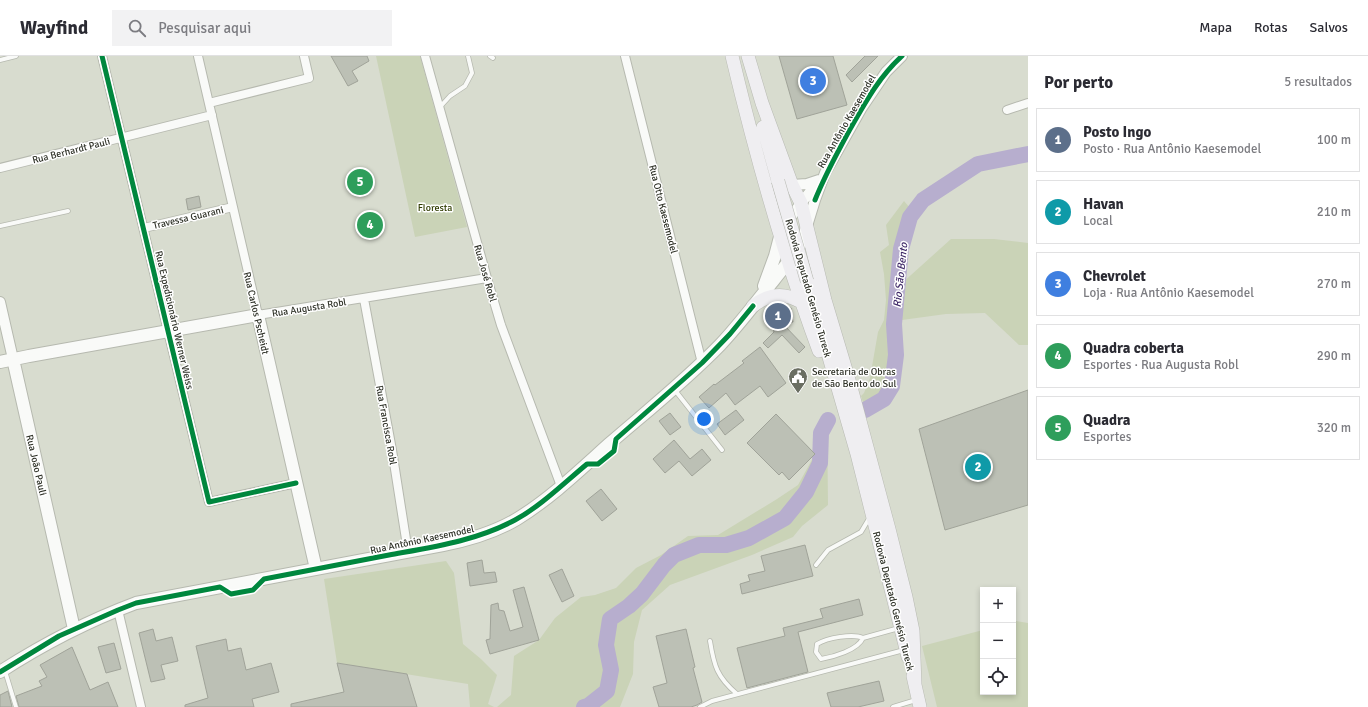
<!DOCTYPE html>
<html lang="pt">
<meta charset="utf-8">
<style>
:root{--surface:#fff;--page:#f2f2f3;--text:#2b2b33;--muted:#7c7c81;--line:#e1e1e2;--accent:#7c3aed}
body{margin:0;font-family:Signika,sans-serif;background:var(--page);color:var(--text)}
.controls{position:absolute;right:12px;bottom:12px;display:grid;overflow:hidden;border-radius:0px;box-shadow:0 2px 6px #0003}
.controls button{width:36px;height:36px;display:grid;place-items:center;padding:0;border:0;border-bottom:1px solid var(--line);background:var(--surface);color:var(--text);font:20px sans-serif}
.you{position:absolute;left:704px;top:363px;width:14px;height:14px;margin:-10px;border:3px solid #fff;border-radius:50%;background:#1a73e8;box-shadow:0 0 0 6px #1a73e833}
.badge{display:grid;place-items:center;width:26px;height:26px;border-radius:50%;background:var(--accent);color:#fff;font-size:13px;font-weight:700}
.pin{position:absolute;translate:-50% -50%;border:2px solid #fff;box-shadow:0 1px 4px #0006}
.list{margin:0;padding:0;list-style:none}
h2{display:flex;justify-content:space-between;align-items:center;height:52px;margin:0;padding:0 16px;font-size:17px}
h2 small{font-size:13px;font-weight:400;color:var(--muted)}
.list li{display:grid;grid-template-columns:26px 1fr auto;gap:12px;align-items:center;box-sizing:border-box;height:64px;margin:0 8px 8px;padding:0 8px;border:1px solid var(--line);border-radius:0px}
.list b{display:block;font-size:15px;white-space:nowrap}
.list p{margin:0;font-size:13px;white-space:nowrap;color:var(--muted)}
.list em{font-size:13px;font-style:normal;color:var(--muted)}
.icon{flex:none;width:22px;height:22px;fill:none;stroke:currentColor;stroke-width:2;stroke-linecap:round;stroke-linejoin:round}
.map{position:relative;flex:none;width:1028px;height:651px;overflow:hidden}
header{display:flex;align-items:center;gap:24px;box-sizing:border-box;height:56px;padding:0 20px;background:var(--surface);border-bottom:1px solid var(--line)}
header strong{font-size:19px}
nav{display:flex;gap:22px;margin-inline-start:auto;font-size:14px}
.search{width:280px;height:36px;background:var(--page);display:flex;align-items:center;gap:10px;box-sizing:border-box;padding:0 14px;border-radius:0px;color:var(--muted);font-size:15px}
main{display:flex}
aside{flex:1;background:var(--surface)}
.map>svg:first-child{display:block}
.green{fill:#cad3b7}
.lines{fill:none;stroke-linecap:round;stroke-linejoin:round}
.river{stroke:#b7aece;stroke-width:16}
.building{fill:#bcc0b5;stroke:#a0a399}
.service-casing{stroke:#b6b9af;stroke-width:5.5}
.minor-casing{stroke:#b6b9af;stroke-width:10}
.tertiary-casing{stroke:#b6b9af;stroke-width:12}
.secondary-casing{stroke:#b6b9af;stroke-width:14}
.primary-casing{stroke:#b8bab3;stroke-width:14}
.service{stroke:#f9faf8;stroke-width:4}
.minor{stroke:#f9faf8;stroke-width:8}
.tertiary{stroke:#f9faf8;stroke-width:10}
.secondary{stroke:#f9faf8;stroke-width:12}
.primary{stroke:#efeef1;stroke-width:13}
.primary-bridge-casing{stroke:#b8bab3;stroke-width:14;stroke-linecap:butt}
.primary-bridge{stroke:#efeef1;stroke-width:13}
.cycleway-casing{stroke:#fff;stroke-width:8}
.cycleway{stroke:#00873e;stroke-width:5}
.labels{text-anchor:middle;stroke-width:3;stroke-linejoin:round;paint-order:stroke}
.street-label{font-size:10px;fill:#2f3228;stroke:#fff}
.park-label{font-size:10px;fill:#303c00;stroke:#fff}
.poi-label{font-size:10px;fill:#2f3228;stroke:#fff;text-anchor:start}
.water-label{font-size:11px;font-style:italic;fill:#412b69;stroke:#fff}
</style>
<header>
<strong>Wayfind</strong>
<div class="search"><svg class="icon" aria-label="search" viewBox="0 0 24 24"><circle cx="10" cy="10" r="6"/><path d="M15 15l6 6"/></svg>Pesquisar aqui</div>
<nav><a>Mapa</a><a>Rotas</a><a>Salvos</a></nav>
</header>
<main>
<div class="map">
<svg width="1028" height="651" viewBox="0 0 1028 651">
<rect width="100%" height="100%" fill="#d8dccf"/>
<path class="green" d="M376,0H420L467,171L415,181Z
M904,145L910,152V161L901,193L889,327L880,341L864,349L861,340L864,337L870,322L878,276L884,264L886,244L884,218L880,196L889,189L886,169Z
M951,183H994L1028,187V289H1019L985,257L946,258L902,264L901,228Z
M827,358L828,449L802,470L793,481L752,499L670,529L642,554L634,586L633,618L620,651H497L511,639L514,600L539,584L555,562L581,541L595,539L616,532L636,512L661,499L688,480L718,479L777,443L798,429L815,398L814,380Z
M446,505L454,517L463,588L481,603L497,619L488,648L494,651H470L468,628L337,607L324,523Z
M1016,565L1028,567V651H937L922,590L983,574V636H1013V566Z"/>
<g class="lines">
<path class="river" d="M865,354L884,343L892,330L896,299L894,268L901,193L910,161L923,144L978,108L1028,98
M584,651L588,650L607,635L611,614L606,589L610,563L629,550L642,538L664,509L674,499L699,489H726L749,482L785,462L806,436L820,407L821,377L828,364"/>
</g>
<path class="building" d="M331,0H367L369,5L352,15L358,25L348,30Z
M779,0H833L847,49L797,63Z
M865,0H878L852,26L846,19Z
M199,140L201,151L188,154L186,143Z
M791,252L793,266L783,268L805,291L799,297L782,279L768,292L763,287L774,276L770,255Z
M760,291L786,327L768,341L760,330L735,349L726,337L709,352L699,341L714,328L715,329L744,307L742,305Z
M1028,334V449L945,474L919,373Z
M736,354L744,364L725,379L717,368Z
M670,357L681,371L670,379L659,365Z
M776,358L815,398L789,424L782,416L779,419L747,387Z
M674,384L690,403L702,393L711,404L692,420L679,405L665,417L653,403Z
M601,433L617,453L602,465L586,445Z
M805,489L813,520L742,538L740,528L750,525L748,519L765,515L761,500Z
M482,504L484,517L495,516L497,526L470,530L467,507Z
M562,513L574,540L562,546L549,519Z
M524,531L539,584L490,598L486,584L490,583L491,549L498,547L499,554L504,555L510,575L523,571L513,534Z
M859,543L863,559L798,576L808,616L747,632L737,592L785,580L783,572L823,562L820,553Z
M153,573L156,585L172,581L178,605L161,609L165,623L151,626L139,577Z
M686,573L695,611L693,612L702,646L697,649L691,651H659L653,631L667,627L656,580Z
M226,583L228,595L241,592L246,614L271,607L279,636L252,643L254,651H185V649L208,642L196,590Z
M114,587L121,613L106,617L98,591Z
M72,591L90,634L108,626L118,651H19L16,640L42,630L39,625L47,621L40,609Z
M337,607L407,618L417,651H291V648L344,636Z
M879,625L884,645L858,651H831L827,637Z
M8,635L12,651H0V639Z"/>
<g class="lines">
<g class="service-casing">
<path id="service" d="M490,0L493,2
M0,4L16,0
M440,51L450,40L465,30L472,17L468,0
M0,170L68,155
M674,333L722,394
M816,509L828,494L861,476L870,461
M863,582C858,594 833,601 821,603L816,596L817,588C827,582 853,577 863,582L899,572
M710,585C714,610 717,621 737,638
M5,615L16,651
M700,651L712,645L904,594
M893,651L916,644"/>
</g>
<g class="minor-casing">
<path id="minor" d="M102,0L209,446L296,427
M198,0L258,259L487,222
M425,0L487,222L501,269L561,430
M625,0L702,307
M209,47L309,22L304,0
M1007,54L1028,47
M0,112L212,59
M144,172L233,151
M364,243L392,394L408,496
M118,554L141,651"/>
</g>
<g class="tertiary-casing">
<path id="tertiary" d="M792,129L807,128L819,124
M788,165L801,147L819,125
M807,170L815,144L825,117L861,53L886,16L902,0
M0,246L13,303"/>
</g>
<g class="secondary-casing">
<path id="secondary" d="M764,230L775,200L781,177
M13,303L74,573
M0,306L29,300L258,259L316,513
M0,616C43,588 88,565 136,547L443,489C469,484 495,476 517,463C551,442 580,414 609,388C646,356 685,325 720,289C739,269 756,246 774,224C786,208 804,190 807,170"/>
</g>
<g class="primary-casing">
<path id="primary" d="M732,0C756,101 783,198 819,295
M748,0L762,47L792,129L801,147L825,244L849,324L889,473L906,541L913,575L915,629
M763,71L778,125
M807,225L857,398L908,601
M753,250C768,238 784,236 801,246
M913,620L920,651"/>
</g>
<use href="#service" class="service"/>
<use href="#minor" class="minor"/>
<use href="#tertiary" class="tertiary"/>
<use href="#secondary" class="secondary"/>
<use href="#primary" class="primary"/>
<g class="primary-bridge-casing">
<path id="primary-bridge" d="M778,125L807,225"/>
</g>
<use href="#primary-bridge" class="primary-bridge"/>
<g class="cycleway-casing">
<path id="cycleway" d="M102,0L209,446L296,427
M815,144C825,119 836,99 849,75C865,47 878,22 902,0
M0,616L59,580L118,554L136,547L220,531L231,538L253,534L264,523C306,515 347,507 389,499C433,491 476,485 515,464C541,450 564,427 587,408H598L614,395L616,383L702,307L730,278L753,250"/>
</g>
<use href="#cycleway" class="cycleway"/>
</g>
<defs>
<g id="civic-pin" transform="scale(1)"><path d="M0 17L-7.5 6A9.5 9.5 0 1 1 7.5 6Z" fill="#6a6e62" stroke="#fff"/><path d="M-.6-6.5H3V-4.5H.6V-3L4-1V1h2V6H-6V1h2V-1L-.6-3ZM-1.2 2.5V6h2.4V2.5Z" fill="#fff"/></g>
</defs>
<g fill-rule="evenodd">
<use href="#civic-pin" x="798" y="321"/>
</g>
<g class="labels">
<g class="street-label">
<text transform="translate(846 65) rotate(-60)" y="4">Rua Antônio Kaesemodel</text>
<text transform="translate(71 94) rotate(-14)" y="4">Rua Berhardt Pauli</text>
<text transform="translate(664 153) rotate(76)" y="4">Rua Otto Kaesemodel</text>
<text transform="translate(188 161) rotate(-13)" y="4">Travessa Guarani</text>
<text transform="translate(486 217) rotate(74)" y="4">Rua José Robl</text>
<text transform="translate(809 232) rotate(74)" y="4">Rodovia Deputado Genésio Tureck</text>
<text transform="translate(309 251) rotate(-9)" y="4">Rua Augusta Robl</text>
<text transform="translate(257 257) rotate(77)" y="4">Rua Carlos Pscheidt</text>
<text transform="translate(175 264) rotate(77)" y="4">Rua Expedicionário Werner Weiss</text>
<text transform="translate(387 369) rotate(80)" y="4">Rua Francisca Robl</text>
<text transform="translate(37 409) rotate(77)" y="4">Rua João Pauli</text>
<text transform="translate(422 483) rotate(-12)" y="4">Rua Antônio Kaesemodel</text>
<text transform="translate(894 545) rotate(76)" y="4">Rodovia Deputado Genésio Tureck</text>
</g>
<g class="park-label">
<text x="435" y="155">Floresta</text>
</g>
<g class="poi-label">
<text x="812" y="319">Secretaria de Obras<tspan x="812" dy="12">de São Bento do Sul</tspan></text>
</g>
<g class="water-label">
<text transform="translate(900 219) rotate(-84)" y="4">Rio São Bento</text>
</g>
</g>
</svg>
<div class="controls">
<button>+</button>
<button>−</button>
<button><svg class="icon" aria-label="locate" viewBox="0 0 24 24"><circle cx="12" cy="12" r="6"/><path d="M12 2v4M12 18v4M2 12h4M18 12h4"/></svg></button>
</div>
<div class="you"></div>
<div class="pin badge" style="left:778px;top:260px;background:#5c6f8a">1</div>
<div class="pin badge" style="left:978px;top:411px;background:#0f9aa8">2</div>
<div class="pin badge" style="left:813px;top:25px;background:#3f7fe0">3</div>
<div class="pin badge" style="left:370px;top:169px;background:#2e9e5b">4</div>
<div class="pin badge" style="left:360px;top:126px;background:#2e9e5b">5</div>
</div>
<aside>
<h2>Por perto<small>5 resultados</small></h2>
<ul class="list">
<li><span class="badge" style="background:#5c6f8a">1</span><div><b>Posto Ingo</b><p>Posto · Rua Antônio Kaesemodel</p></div><em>100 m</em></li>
<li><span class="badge" style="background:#0f9aa8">2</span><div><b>Havan</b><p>Local</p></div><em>210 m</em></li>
<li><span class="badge" style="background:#3f7fe0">3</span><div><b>Chevrolet</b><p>Loja · Rua Antônio Kaesemodel</p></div><em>270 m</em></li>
<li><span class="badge" style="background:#2e9e5b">4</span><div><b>Quadra coberta</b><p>Esportes · Rua Augusta Robl</p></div><em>290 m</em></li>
<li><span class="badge" style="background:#2e9e5b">5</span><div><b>Quadra</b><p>Esportes</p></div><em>320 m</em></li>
</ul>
</aside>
</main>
